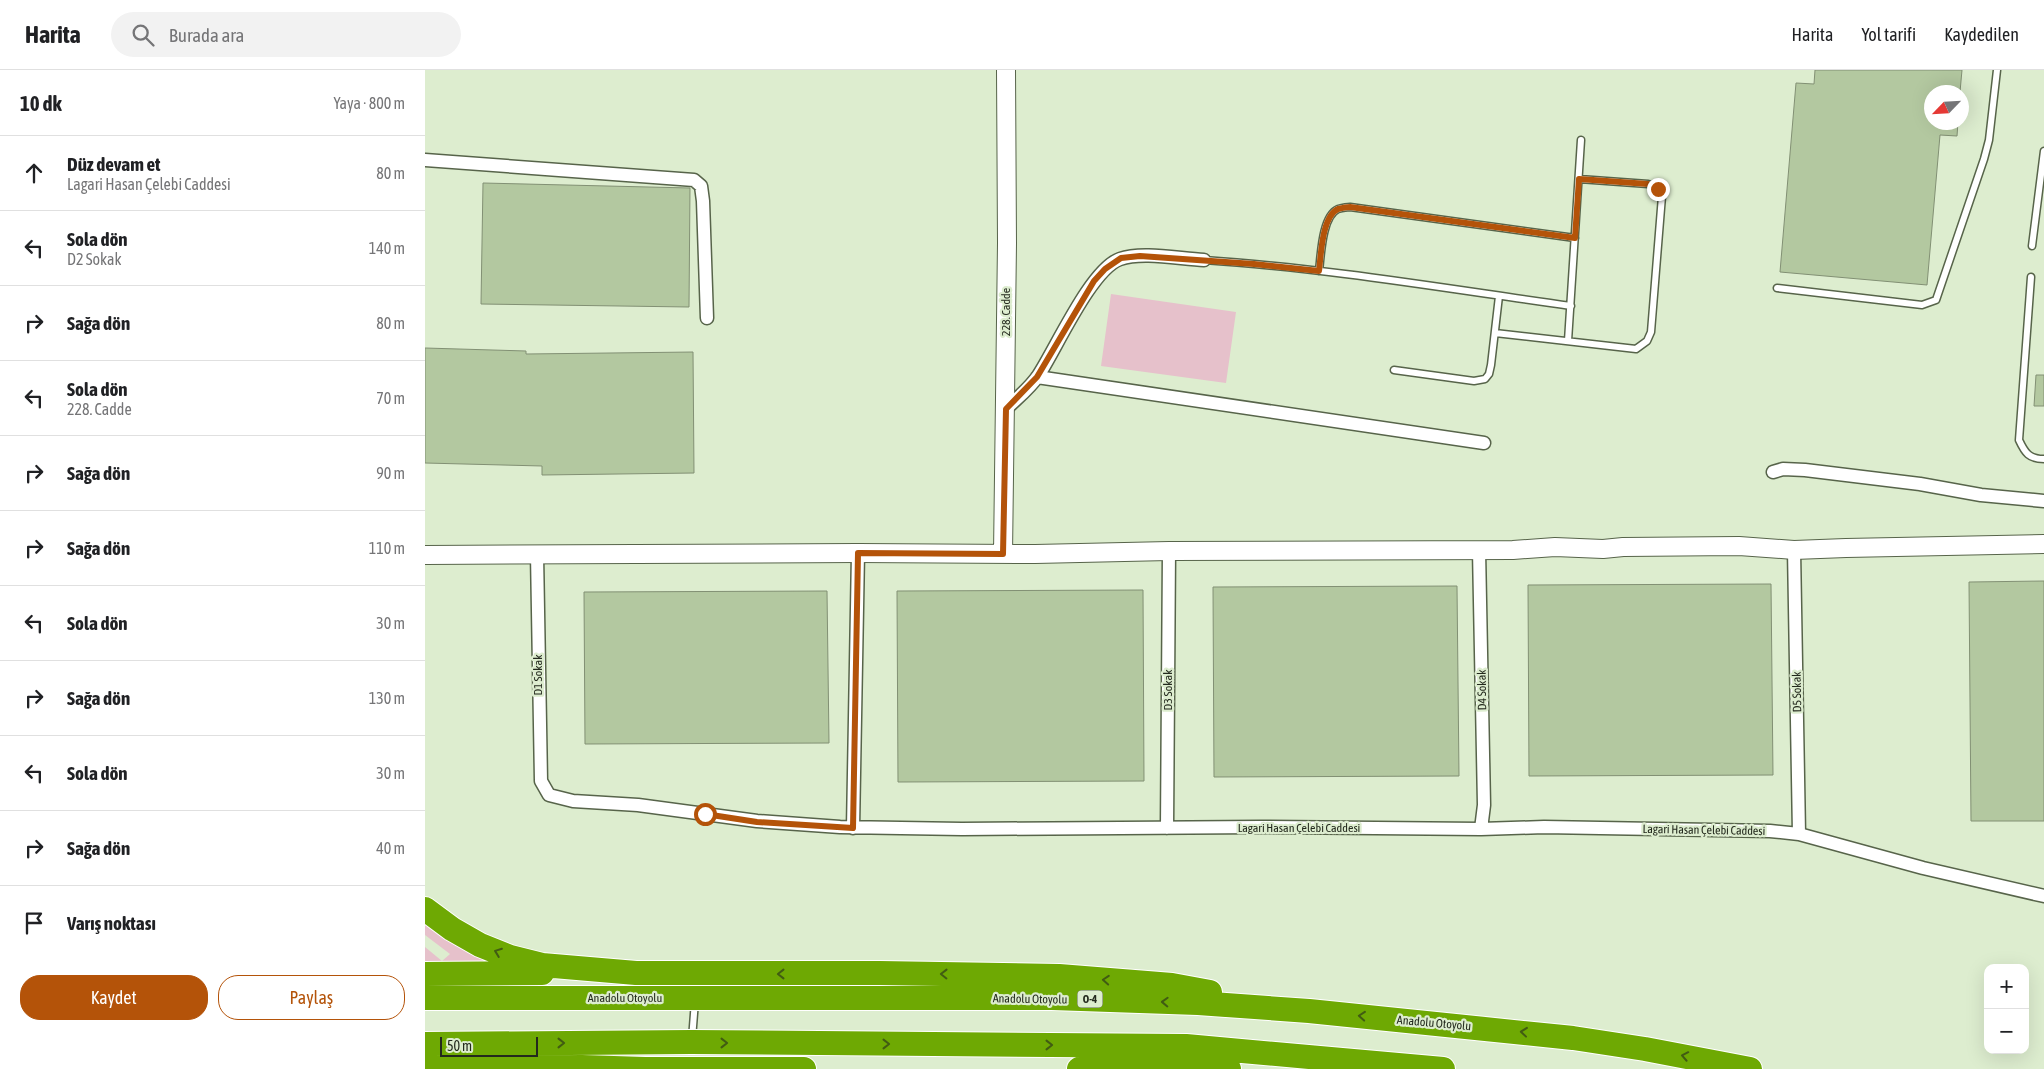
<!DOCTYPE html>
<html lang="tr">
<meta charset="utf-8">
<style>
:root{--surface:#fff;--page:#f2f2f2;--text:#202124;--muted:#757577;--line:#e0e0e0;--accent:#b45309}
body{margin:0;font-family:"Asap Condensed",sans-serif;background:var(--page);color:var(--text)}
.controls{position:absolute;right:15px;bottom:15px;display:grid;overflow:hidden;border-radius:10px;box-shadow:0 5px 20px #0002}
.controls button{width:45px;height:45px;display:grid;place-items:center;padding:0;border:0;border-bottom:1px solid var(--line);background:var(--surface);color:var(--text);font:25px sans-serif}
.compass{position:absolute;left:1499px;top:15px;width:45px;height:45px;border-radius:50%;background:var(--surface);box-shadow:0 5px 20px #0002;rotate:245deg}
.scale{position:absolute;left:15px;bottom:12px;width:98px;box-sizing:border-box;padding-left:5px;border:2px solid #23291d;border-top:0;font-size:14px;line-height:18px;white-space:nowrap;color:#23291d;-webkit-text-stroke:4px #ddedcf;paint-order:stroke}
.stop{position:absolute;width:15px;height:15px;margin:-11px;border:4px solid #b45309;border-radius:50%;background:#fff}
.stop.end{background:#b45309;border-color:#fff;box-shadow:0 1px 5px #0008}
.list{margin:0;padding:0;list-style:none}
h2{display:flex;justify-content:space-between;align-items:center;height:65px;margin:0;padding:0 20px;font-size:21px}
h2 small{font-size:16px;font-weight:400;color:var(--muted)}
.list li{display:grid;grid-template-columns:32px 1fr auto;gap:15px;align-items:center;box-sizing:border-box;height:75px;padding:0 20px;border-top:1px solid var(--line)}
.list b{display:block;font-size:19px;white-space:nowrap}
.list p{margin:0;font-size:16px;white-space:nowrap;color:var(--muted)}
.list em{font-size:16px;font-style:normal;color:var(--muted)}
.actions{display:flex;gap:10px;padding:15px 20px}
.actions a{flex:1;padding:11px 0;border:1px solid var(--accent);border-radius:20px;text-align:center;font-size:18px;color:var(--accent)}
.actions .main{background:var(--accent);color:#fff}
.icon{flex:none;width:28px;height:28px;fill:none;stroke:currentColor;stroke-width:2;stroke-linecap:round;stroke-linejoin:round}
.map{position:relative;flex:none;width:1619px;height:999px;overflow:hidden}
header{display:flex;align-items:center;gap:30px;box-sizing:border-box;height:70px;padding:0 25px;background:var(--surface);border-bottom:1px solid var(--line)}
header strong{font-size:24px}
nav{display:flex;gap:28px;margin-inline-start:auto;font-size:18px}
.search{width:350px;height:45px;background:var(--page);display:flex;align-items:center;gap:12px;box-sizing:border-box;padding:0 18px;border-radius:28px;color:var(--muted);font-size:19px}
main{display:flex}
aside{flex:1;background:var(--surface)}
.map>svg:first-child{display:block}
.green{fill:#e6c1cb}
.building{fill:#b3c8a0;stroke:#829074}
.lines{fill:none;stroke-linecap:round;stroke-linejoin:round}
.lane-casing{stroke:#57644a;stroke-width:9}
.street-casing{stroke:#57644a;stroke-width:15}
.secondary-casing{stroke:#57644a;stroke-width:20}
.highway-casing{stroke:#fff;stroke-width:26}
.lane{stroke:#fff;stroke-width:6}
.street{stroke:#fff;stroke-width:12}
.secondary{stroke:#fff;stroke-width:18}
.highway{stroke:#6ea903;stroke-width:24}
.oneway{stroke:#415c13}
.route{stroke:#b45309;stroke-width:6}
.labels{text-anchor:middle;stroke-width:4.5;stroke-linejoin:round;paint-order:stroke}
.shield{fill:#ddedcf;stroke:#5b6452;stroke-width:1}
.shield-label{font-size:11px;font-weight:bold;fill:#23291d}
.street-label{font-size:12px;fill:#23291d;stroke:#ddedcf}
</style>
<header>
<strong>Harita</strong>
<div class="search"><svg class="icon" aria-label="search" viewBox="0 0 24 24"><circle cx="10" cy="10" r="6"/><path d="M15 15l6 6"/></svg>Burada ara</div>
<nav><a>Harita</a><a>Yol tarifi</a><a>Kaydedilen</a></nav>
</header>
<main>
<aside>
<h2>10 dk<small>Yaya · 800 m</small></h2>
<ul class="list">
<li><svg class="icon" aria-label="ahead" viewBox="0 0 24 24"><path d="M12 20V5M6 11l6-6 6 6"/></svg><div><b>Düz devam et</b><p>Lagari Hasan Çelebi Caddesi</p></div><em>80 m</em></li>
<li><svg class="icon" aria-label="left" viewBox="0 0 24 24"><path d="M17 20v-9H6M10 6l-5 5 5 5"/></svg><div><b>Sola dön</b><p>D2 Sokak</p></div><em>140 m</em></li>
<li><svg class="icon" aria-label="right" viewBox="0 0 24 24"><path d="M7 20v-9h11M14 6l5 5-5 5"/></svg><div><b>Sağa dön</b></div><em>80 m</em></li>
<li><svg class="icon" aria-label="left" viewBox="0 0 24 24"><path d="M17 20v-9H6M10 6l-5 5 5 5"/></svg><div><b>Sola dön</b><p>228. Cadde</p></div><em>70 m</em></li>
<li><svg class="icon" aria-label="right" viewBox="0 0 24 24"><path d="M7 20v-9h11M14 6l5 5-5 5"/></svg><div><b>Sağa dön</b></div><em>90 m</em></li>
<li><svg class="icon" aria-label="right" viewBox="0 0 24 24"><path d="M7 20v-9h11M14 6l5 5-5 5"/></svg><div><b>Sağa dön</b></div><em>110 m</em></li>
<li><svg class="icon" aria-label="left" viewBox="0 0 24 24"><path d="M17 20v-9H6M10 6l-5 5 5 5"/></svg><div><b>Sola dön</b></div><em>30 m</em></li>
<li><svg class="icon" aria-label="right" viewBox="0 0 24 24"><path d="M7 20v-9h11M14 6l5 5-5 5"/></svg><div><b>Sağa dön</b></div><em>130 m</em></li>
<li><svg class="icon" aria-label="left" viewBox="0 0 24 24"><path d="M17 20v-9H6M10 6l-5 5 5 5"/></svg><div><b>Sola dön</b></div><em>30 m</em></li>
<li><svg class="icon" aria-label="right" viewBox="0 0 24 24"><path d="M7 20v-9h11M14 6l5 5-5 5"/></svg><div><b>Sağa dön</b></div><em>40 m</em></li>
<li><svg class="icon" aria-label="arrive" viewBox="0 0 24 24"><path d="M6 21V4h12l-3 4 3 4H6"/></svg><div><b>Varış noktası</b></div></li>
</ul>
<div class="actions"><a class="main">Kaydet</a><a>Paylaş</a></div>
</aside>
<div class="map">
<svg width="1619" height="999" viewBox="0 0 1619 999">
<rect width="100%" height="100%" fill="#ddedcf"/>
<path class="green" d="M686,224L811,242L801,313L676,296Z
M0,851L71,892L0,893V877L17,891L25,884L0,865Z"/>
<path class="building" d="M1390,0H1537L1535,22H1506V52H1533L1532,66L1515,65L1502,215L1355,202L1371,13L1389,14Z
M58,113L265,118L264,237L56,234Z
M0,278L101,281V284L268,282L269,403L117,405V396L0,393Z
M1611,305H1619V336H1609Z
M1619,511V751H1546L1544,512Z
M1346,514L1348,705L1104,706L1103,515Z
M1032,516L1034,706L789,707L788,517Z
M718,520L719,711L473,712L472,521Z
M402,521L404,673L160,674L159,522Z"/>
<g class="lines">
<g class="lane-casing">
<path id="lane" d="M1607,176L1619,81
M779,190C901,198 1024,219 1146,236
M894,201C896,185 897,146 913,139C917,138 921,137 925,137L1150,168
M1606,207L1594,370C1600,383 1604,389 1619,389
M1352,218L1497,235L1511,230L1559,89L1564,70L1572,0
M1070,263L1211,279L1222,271L1226,262L1237,126L1233,119L1223,114L1154,109
M1143,271L1156,70
M969,300L1049,311L1060,309L1064,304L1066,295L1074,226
M267,969L270,931"/>
</g>
<g class="street-casing">
<path id="street" d="M0,90L269,110L276,116L278,131L282,248
M612,307L1059,373
M581,339C592,328 604,319 613,306C631,279 666,199 695,189C717,181 755,189 779,190
M1348,402L1358,399L1380,400L1495,414L1556,425L1619,431
M1054,480L1059,735L1056,759
M1369,480L1374,764
M112,484L116,711L124,725L148,731L213,735L332,751L415,757L537,759L835,757L1056,759L1119,757L1345,761L1374,764L1498,798L1619,826
M428,758L433,483
M742,758L744,481"/>
</g>
<g class="secondary-casing">
<path id="secondary" d="M578,484L582,173L581,0
M0,485L433,483L610,484L744,481L1088,480L1130,477L1178,479L1198,477L1314,476L1369,480L1421,478L1619,474"/>
</g>
<g class="highway-casing">
<path id="highway" d="M0,839L27,859L55,875L85,887L117,895L211,903H455L634,906L747,915L785,922
M0,904L117,903
M0,928H627L773,933L884,941L1148,968L1220,979L1325,999
M0,974L266,972L761,976L1018,999
M0,998L157,997L220,999
M217,999H379
M654,999L731,997L804,999"/>
</g>
<use href="#lane" class="lane"/>
<use href="#street" class="street"/>
<use href="#secondary" class="secondary"/>
<use href="#highway" class="highway"/>
</g>
<defs><path id="oneway-chevron" d="M-2-3.5L2.5 0L-2 3.5" fill="none" stroke-width="1.6" stroke-linecap="round" stroke-linejoin="round" transform="scale(1.25)"/></defs>
<g class="oneway">
<use href="#oneway-chevron" transform="translate(73 882) rotate(-159)"/>
<use href="#oneway-chevron" transform="translate(356 904) rotate(180)"/>
<use href="#oneway-chevron" transform="translate(519 904) rotate(-179)"/>
<use href="#oneway-chevron" transform="translate(681 910) rotate(-176)"/>
<use href="#oneway-chevron" transform="translate(740 932) rotate(-178)"/>
<use href="#oneway-chevron" transform="translate(937 946) rotate(-175)"/>
<use href="#oneway-chevron" transform="translate(1099 962) rotate(-174)"/>
<use href="#oneway-chevron" transform="translate(136 973)"/>
<use href="#oneway-chevron" transform="translate(299 973)"/>
<use href="#oneway-chevron" transform="translate(461 974)"/>
<use href="#oneway-chevron" transform="translate(624 975)"/>
<use href="#oneway-chevron" transform="translate(1260 986) rotate(-169)"/>
</g>
<g class="lines">
<path class="route" d="M280,744L332,752L428,758L433,483L578,484L581,339L612,307L669,211L680,199L696,188L715,186L829,194L894,201C896,185 897,146 913,139C917,138 921,137 925,137L1150,168L1154,109L1223,114L1233,119"/>
</g>
<g class="labels">
<rect class="shield" x="652.5" y="920.5" width="25" height="17" rx="4"/>
<g class="shield-label">
<text x="665" y="933">O-4</text>
</g>
<g class="street-label">
<text transform="translate(581 242) rotate(-90)" y="4">228. Cadde</text>
<text transform="translate(113 605) rotate(-90)" y="4">D1 Sokak</text>
<text transform="translate(743 620) rotate(-90)" y="4">D3 Sokak</text>
<text transform="translate(1057 620) rotate(-91)" y="4">D4 Sokak</text>
<text transform="translate(1372 622) rotate(-91)" y="4">D5 Sokak</text>
<text x="874" y="762">Lagari Hasan Çelebi Caddesi</text>
<text transform="translate(1279 760) rotate(1)" y="4">Lagari Hasan Çelebi Caddesi</text>
<text x="200" y="932">Anadolu Otoyolu</text>
<text transform="translate(605 929) rotate(1)" y="4">Anadolu Otoyolu</text>
<text transform="translate(1009 953) rotate(5)" y="4">Anadolu Otoyolu</text>
</g>
</g>
</svg>
<div class="controls">
<button>+</button>
<button>−</button>
</div>
<svg class="compass" viewBox="-18 -18 36 36"><path d="M0-13l5 13h-10z" fill="#e53935"/><path d="M0 13l5-13h-10z" fill="#757577"/></svg>
<div class="scale">50 m</div>
<div class="stop" style="left:280px;top:744px"></div>
<div class="stop end" style="left:1233px;top:119px"></div>
</div>
</main>
